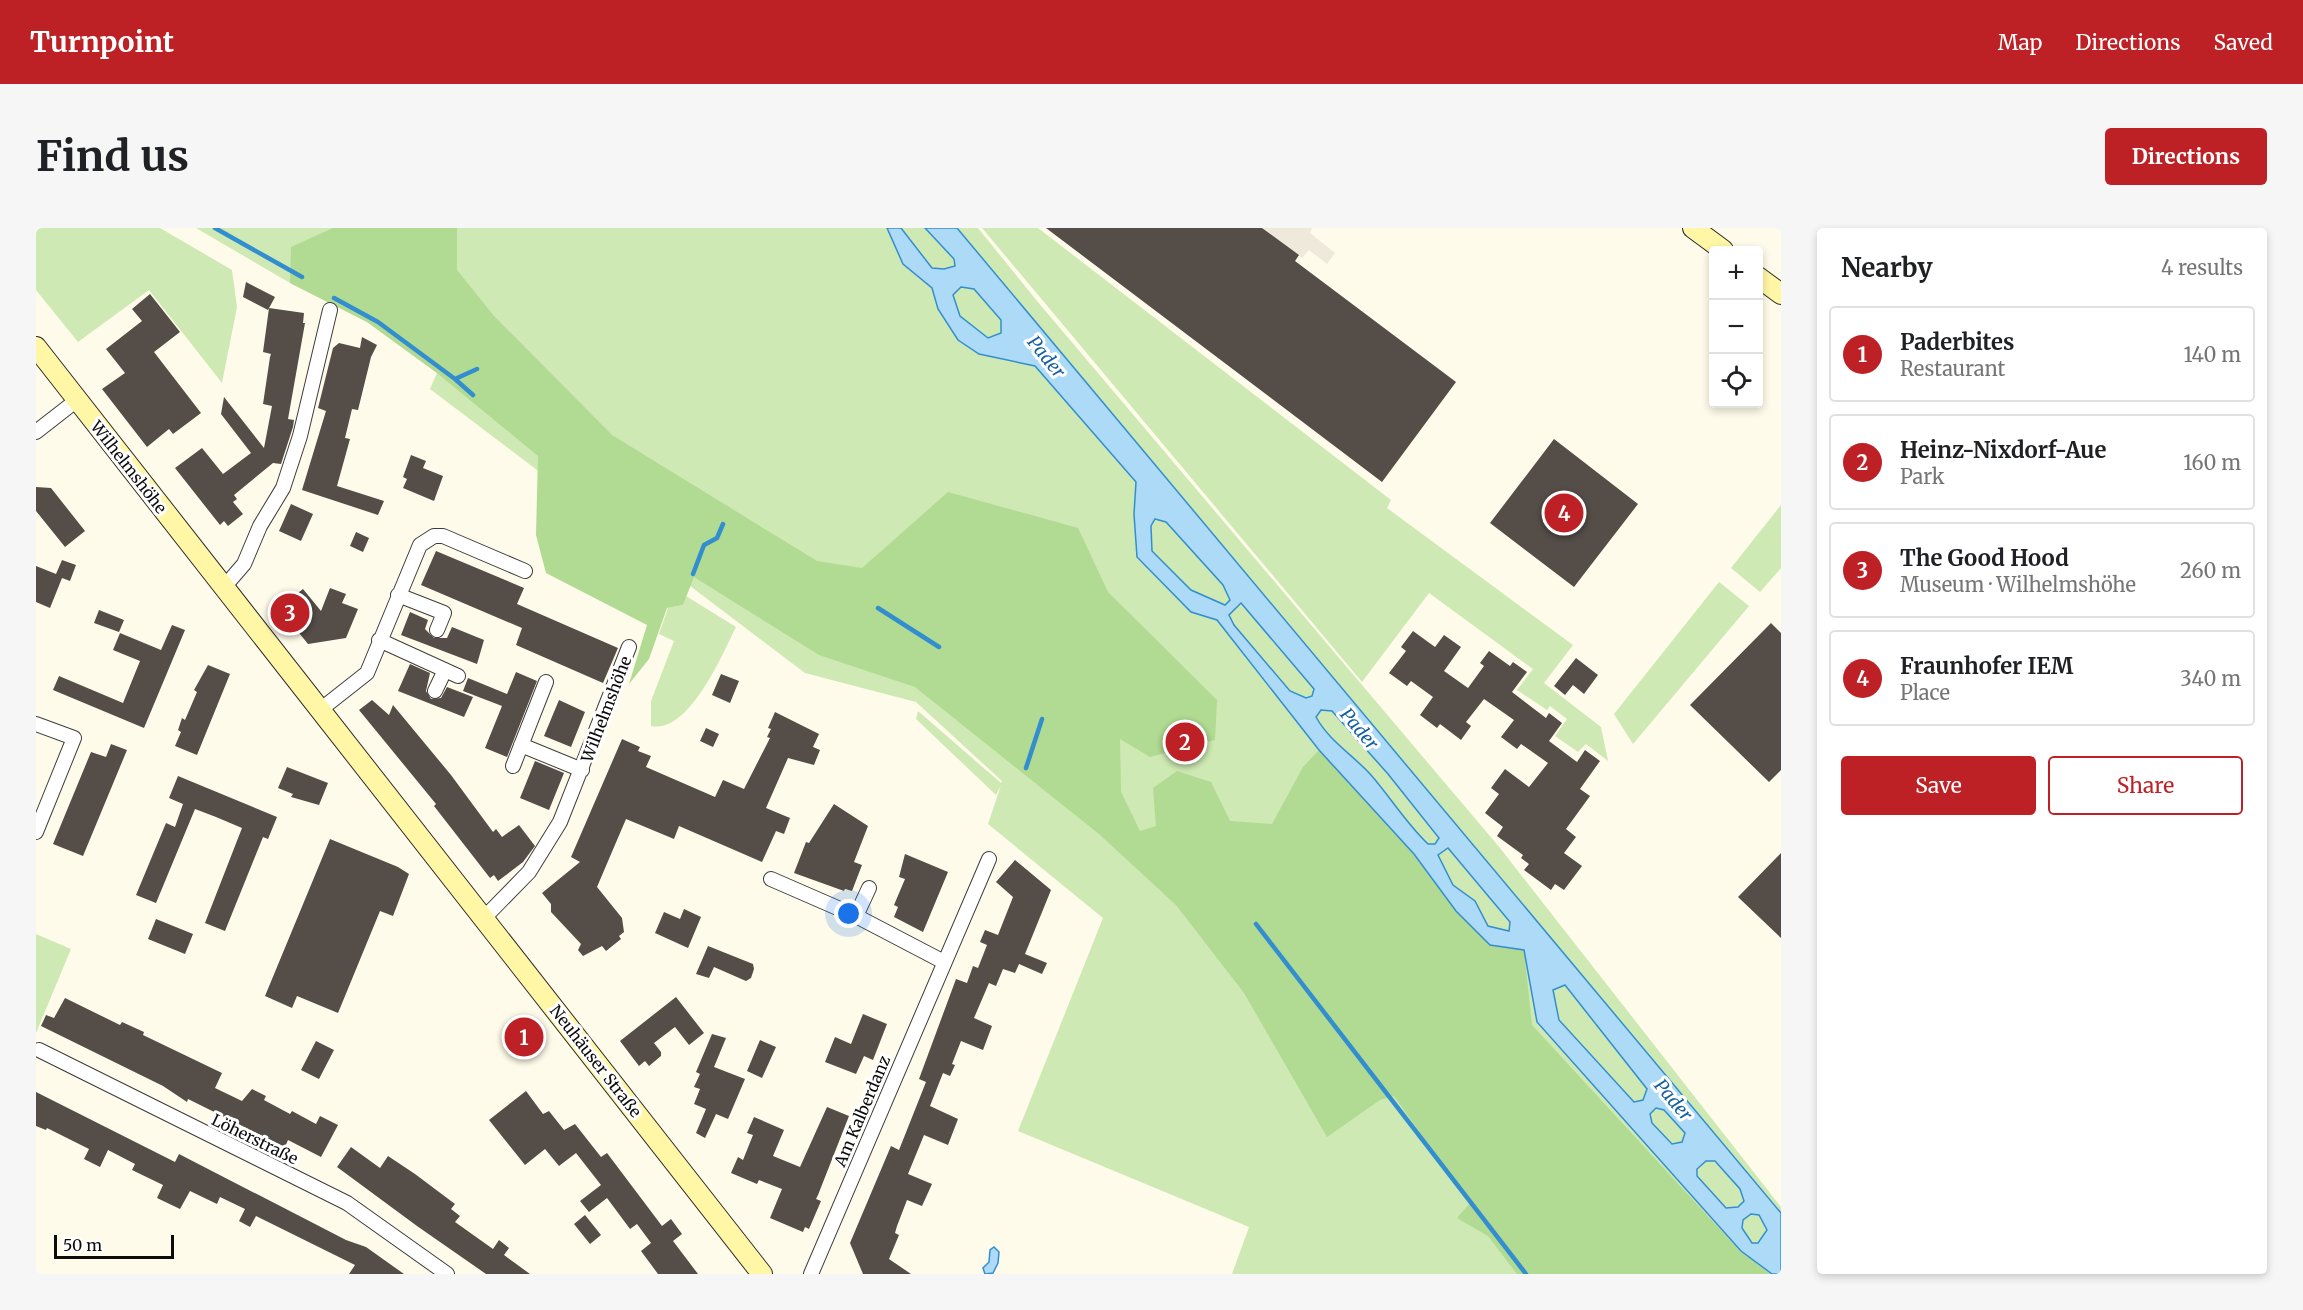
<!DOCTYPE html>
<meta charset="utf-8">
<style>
:root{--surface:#fff;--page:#f6f6f6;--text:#202124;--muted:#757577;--line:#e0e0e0;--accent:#be2125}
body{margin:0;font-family:Merriweather,serif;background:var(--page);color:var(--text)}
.controls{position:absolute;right:18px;top:18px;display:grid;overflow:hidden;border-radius:6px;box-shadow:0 3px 9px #0003}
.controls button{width:54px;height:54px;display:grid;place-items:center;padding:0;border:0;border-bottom:2px solid var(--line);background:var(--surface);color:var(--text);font:30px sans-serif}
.scale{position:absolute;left:18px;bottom:15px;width:120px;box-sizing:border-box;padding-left:6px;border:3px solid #0b0b0b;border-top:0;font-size:16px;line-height:21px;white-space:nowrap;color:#0b0b0b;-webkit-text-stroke:4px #fff;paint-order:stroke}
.you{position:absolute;left:813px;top:686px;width:21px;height:21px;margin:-15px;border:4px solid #fff;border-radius:50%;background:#1a73e8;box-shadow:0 0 0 9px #1a73e833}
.badge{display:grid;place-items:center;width:39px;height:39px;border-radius:50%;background:var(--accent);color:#fff;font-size:20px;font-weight:700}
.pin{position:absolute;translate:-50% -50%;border:3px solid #fff;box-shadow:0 2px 6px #0006}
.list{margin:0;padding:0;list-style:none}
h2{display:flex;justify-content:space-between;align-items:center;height:78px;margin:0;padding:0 24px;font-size:26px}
h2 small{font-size:20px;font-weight:400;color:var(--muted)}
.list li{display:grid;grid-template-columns:39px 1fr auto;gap:18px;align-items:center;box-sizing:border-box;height:96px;margin:0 12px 12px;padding:0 12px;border:2px solid var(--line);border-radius:6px}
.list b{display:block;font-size:22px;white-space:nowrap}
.list p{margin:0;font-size:20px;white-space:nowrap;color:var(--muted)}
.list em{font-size:20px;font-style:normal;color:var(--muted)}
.actions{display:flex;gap:12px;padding:18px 24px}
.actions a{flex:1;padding:14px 0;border:2px solid var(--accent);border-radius:6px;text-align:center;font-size:21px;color:var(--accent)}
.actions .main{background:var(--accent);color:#fff}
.icon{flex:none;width:33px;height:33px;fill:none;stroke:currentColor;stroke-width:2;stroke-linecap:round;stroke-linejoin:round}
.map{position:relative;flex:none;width:1745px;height:1046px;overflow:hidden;border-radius:6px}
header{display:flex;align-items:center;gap:36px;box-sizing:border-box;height:84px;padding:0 30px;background:var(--accent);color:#fff}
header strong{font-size:28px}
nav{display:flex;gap:33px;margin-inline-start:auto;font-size:21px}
.intro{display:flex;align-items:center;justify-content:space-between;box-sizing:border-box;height:144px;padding:0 36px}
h1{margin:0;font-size:42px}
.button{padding:15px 27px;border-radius:6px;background:var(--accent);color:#fff;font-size:21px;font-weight:700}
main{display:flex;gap:36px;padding:0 36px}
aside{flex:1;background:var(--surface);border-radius:6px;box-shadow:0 3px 9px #0003}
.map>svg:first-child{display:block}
.green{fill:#cee9b3}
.forest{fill:#b1da92}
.plaza{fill:#eee9da}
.water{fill:#addaf7;stroke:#338ed0;stroke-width:1.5;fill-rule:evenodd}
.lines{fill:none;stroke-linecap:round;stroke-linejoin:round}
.stream{stroke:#338ed0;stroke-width:4.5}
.building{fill:#544d48}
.street-casing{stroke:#3e3e3e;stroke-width:16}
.secondary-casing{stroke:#2d2d2d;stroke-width:22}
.street{stroke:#fff;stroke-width:14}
.secondary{stroke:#fff7a5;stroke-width:20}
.labels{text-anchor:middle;stroke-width:6;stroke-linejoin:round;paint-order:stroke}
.street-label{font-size:16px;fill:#0b0b0b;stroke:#fff}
.water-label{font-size:18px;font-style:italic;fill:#135f9f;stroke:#fff}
</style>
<header>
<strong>Turnpoint</strong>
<nav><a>Map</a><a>Directions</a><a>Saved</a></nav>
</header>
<div class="intro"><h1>Find us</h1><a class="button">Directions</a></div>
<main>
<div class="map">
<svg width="1745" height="1046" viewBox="0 0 1745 1046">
<rect width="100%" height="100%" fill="#fffbea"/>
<path class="green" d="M0,0H124L196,42L201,79L186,155L113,62L42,114L0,62Z
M160,0H942L1001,73L1464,620L1745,979V1046H1196L1213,999L982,903L1067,690L952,596L965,557L960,567L880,491L882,483L965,555L966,553L880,474L769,445L394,161L401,145L331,94L254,55Z
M946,0H1002L1355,272L1351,280L1537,417L1508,455L1565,499L1572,533L1550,516L1542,524L1519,508L1531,491L1514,478L1511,482L1481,462L1497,441L1393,365L1326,454Z
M1745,277V340L1724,364L1695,340Z
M1683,354L1713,378L1597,516L1578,486Z
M650,368L700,399C686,427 653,506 615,498V473L638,413L623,406L632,380L647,377Z
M0,706L35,721L0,805Z"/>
<path class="forest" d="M297,0H421V42L458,88L576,207L781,333L826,340L912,264L1042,300L1072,364L1181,472L1179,512L1114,529L1084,511L1085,564L1104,603L1120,598L1117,560L1141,543L1175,554L1194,593L1236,596L1267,539L1283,522L1378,626L1420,683L1488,722L1496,797L1704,1023L1734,1046H1481L1452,1008L1421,990L1434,975L1358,868L1344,872L1291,909L1208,765L1140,677L1063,606L879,459L783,427L658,349L647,377L631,380L613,431L593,456L611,397L510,345L500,307L502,228L401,145L331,94L254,55L255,19Z"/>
<path class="plaza" d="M1226,0H1276L1274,5L1299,25L1291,36L1273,22L1266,30Z"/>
<path class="water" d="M851,0H865L896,40L908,41L919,38L918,31L889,0H921L1745,985V1046H1736L1705,1023L1501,794L1488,722L1454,717L1420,683L1378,626L1283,522L1181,392L1155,384L1101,329L1098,286L1100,254L999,138L943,126L922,112L902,81L896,60L867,36ZM925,59L938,61L965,92V105L952,110L924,88L917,67ZM1119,291L1130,294L1187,357L1194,372L1189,377L1155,362L1116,323L1115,298ZM1205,375L1278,461L1276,468L1270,470L1254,463L1198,397L1193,387ZM1285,482L1296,483L1352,546L1403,610L1399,616H1392C1370,595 1355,570 1335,547C1316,526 1294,514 1280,489ZM1412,620L1474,694L1473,703L1452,698L1439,673L1417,657L1402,627ZM1529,757L1611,861L1607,872L1598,874L1523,792L1517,762ZM1620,880L1628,882L1649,905L1646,914L1636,916L1616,895L1614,886ZM1670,933H1679L1704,961L1708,973L1702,979L1690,980L1661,948V941ZM1715,986L1723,987L1731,1002L1722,1015H1716L1706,1000L1707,992Z
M958,1019L963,1024L962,1035L957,1045L949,1046L947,1040L953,1034L954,1022Z"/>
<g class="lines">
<path class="stream" d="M179,0L266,49
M298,70L342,94L419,151L441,141
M419,151L437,167
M657,346L668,317L681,310L687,296
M842,380L903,419
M990,540L1006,491
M1220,696L1490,1046"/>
</g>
<path class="building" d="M1010,0H1226L1263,27L1259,33L1420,154L1346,254Z
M210,54L239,69L232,82L207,69Z
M114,66L144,104L118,124L165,185L137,206L133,201L111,219L66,161L89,145L70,121L106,93L96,81Z
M233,80L268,85L267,95H269L252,191L258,192L257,199L245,236L237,235L198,267L201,271L197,274L207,286L192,298L188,293L184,297L139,240L166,220L187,246L215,225L185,186L188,169L228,220L236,178L227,176L234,129L235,126L227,124Z
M326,109L341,117L335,129L322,182L316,181L309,210L314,211L301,258L348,273L342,287L266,262L290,183L282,180L297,120L303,115L324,120Z
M1518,211L1602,276L1538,359L1454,295Z
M375,227L390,233L387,240L407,248L398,273L367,260L371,251L367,249Z
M0,259L15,260L49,303L29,319L0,283Z
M255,276L277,286L265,313L243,303Z
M320,304L333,310L327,324L314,318Z
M400,323L488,360L481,376L582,420L567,455L480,417L486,400L385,357Z
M26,332L40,337L34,353L26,350L14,380L0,374V338L20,346Z
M294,360L310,366L306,375L322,381L310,410L272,416L243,380L267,361L285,383Z
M63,382L88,392L83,404L58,395Z
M374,384L392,392L389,401L398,410H411L416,399L448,412L441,436L365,407Z
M1735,395L1745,405V542L1733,554L1654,477Z
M136,397L149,402L108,500L17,462L23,448L87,475L104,433L77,422L84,405L125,422Z
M1377,403L1399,419L1408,407L1425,419L1408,443L1432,460L1448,438L1444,435L1453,423L1474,438L1477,434L1491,444L1476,464L1510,490L1513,485L1526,495L1513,513L1541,534L1549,522L1564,533L1544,561L1554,568L1530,601L1540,609L1528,625L1546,638L1528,662L1519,656L1515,662L1488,642L1493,636L1485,630L1487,627L1461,608L1467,599L1449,585L1463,566L1455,560L1469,541L1493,559L1512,535L1485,516L1481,521L1465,509L1478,492L1448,471L1430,494L1435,498L1425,512L1404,496L1401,500L1384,487L1397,469L1375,453L1371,458L1353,445L1370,423L1365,419Z
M1540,430L1562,447L1548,466L1537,457L1529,467L1518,458Z
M374,436L394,445L390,463L395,471L405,470L411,459L437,469L428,489L362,463Z
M172,437L194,446L161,527L139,518L145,504L142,502L146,490L149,492L161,464L158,462Z
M480,444L501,453L471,529L449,520L466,478L427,463L432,450L471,466Z
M685,446L703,453L694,475L676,467Z
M336,472L353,487L357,477L415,547L457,604L460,601L466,609L483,597L499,618L487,634L462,653L458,647L454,650L398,578L400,576L323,482Z
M523,472L549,484L535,519L508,508Z
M739,484L783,506L777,519L784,522L778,537L752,530L730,580L754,590L748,606L740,603L726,634L643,598L638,611L590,591L561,659L586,690L588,704L583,708L585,711L570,723L566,718L547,728L542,722L545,716L515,684V676L506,665L544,634L535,629L586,511L604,519L602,523L615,528L610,539L679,569L687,552L708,561L734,510L731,509L735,501L732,500Z
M670,500L683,506L677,519L664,513Z
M75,516L91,522L47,628L17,616L55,524L70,529Z
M499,533L528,545L513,582L484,570Z
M251,539L292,555L283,577L255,569L257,566L242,560Z
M142,548L241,589L232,611L227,609L189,703L169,695L206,600L180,589L159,581L120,675L100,667L130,595L139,599L147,576L133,570Z
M798,576L832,598L818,634L826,637L816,663L809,661L808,663L758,645L770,614L773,615Z
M294,611L362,639L373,646L357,688L344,683L302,785L261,768L256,780L229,768Z
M1745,625V710L1702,669Z
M869,626L912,644L887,704L858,689L862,679L858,677L869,651L863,649Z
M979,632L1015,662L989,726L1011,735L1006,746L983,736L979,745L967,741L960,758L953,755L938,790L956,798L947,822L925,813L916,836L919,837L914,848L907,845L894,878L922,891L912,917L888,907L872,946L896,956L886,978L871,972L861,998L859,1005L863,1007L853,1031L875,1046H827L814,1015L855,918L863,922L890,854L883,851L920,751L931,755L937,738L942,740L951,717L944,714L949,702L962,707L977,669L960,654Z
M648,681L665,689L652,720L619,705L628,684L644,691Z
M120,691L157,706L149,726L112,711Z
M672,718L717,736L718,741L715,750L710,753L678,739L673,750L660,746Z
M640,769L668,805L653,817L639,799L618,815L625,824V828L613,838L609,833L603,838L584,813Z
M29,770L84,797L86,794L108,804L107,807L186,845L179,860L206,873L216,861L230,868L228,872L254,886L256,883L280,896L284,888L302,897L285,929L252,912L249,919L152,871L151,874L127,858L5,798L10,787L18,790Z
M827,786L851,796L837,832L828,828L820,846L789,834L799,809L815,816Z
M676,806L690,810L678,839L709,851L692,891L680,886L669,910L660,905L670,881L658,876L664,861L658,859L664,846L660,844Z
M724,812L740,819L726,850L711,843Z
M280,813L298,822L283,851L265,842Z
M490,863L507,886L513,883L528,902L539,896L565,929L571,925L626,998L635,991L646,1006L637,1013L662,1046H622L605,1023L615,1015L601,996L594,1001L571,970L553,984L544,973L565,957L540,925L523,938L509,921L489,937L453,892Z
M0,864L139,934L143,926L310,1012L330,1019L368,1046H313L319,1037L220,988L214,999L203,993L209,981L184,969L181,976L154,963L144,981L121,970L127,957L96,942L99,936L72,922L64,939L48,931L53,921L11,900L10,902L0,898Z
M791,879L813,888L782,967L780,971L785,973L773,1001L769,999L767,1004L734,990L746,961L723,952L721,956L695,945L702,929L707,932L717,907L711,905L718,889L748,902L737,928L764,939Z
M315,919L344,940L352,928L379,946L419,976L415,981L424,988L419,994L457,1021L463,1012L473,1020L468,1027L494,1046H450L381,998L301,939Z
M549,987L565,1007L554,1016L538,996Z"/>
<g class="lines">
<g class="street-casing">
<path id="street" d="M0,204L41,172
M189,358L208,336L224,298L247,260L264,208L294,82
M362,367L408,385L401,402
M343,412L422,448
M399,463L409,442
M284,482L331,445L384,317L398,308H407L489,343
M0,496L38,510L0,604
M485,517L546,542
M477,538L510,454
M735,651L820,688L908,734
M820,688L833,660
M449,689L493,644L524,594L593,419
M3,822L311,975L411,1046
M775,1046L953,631"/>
</g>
<g class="secondary-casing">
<path id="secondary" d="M1657,0L1687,22
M1722,49L1745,66
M0,119L726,1046"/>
</g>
<use href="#street" class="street"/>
<use href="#secondary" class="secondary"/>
</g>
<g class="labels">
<g class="street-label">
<text transform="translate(93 239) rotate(52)" y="6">Wilhelmshöhe</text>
<text transform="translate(570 481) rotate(-69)" y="6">Wilhelmshöhe</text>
<text transform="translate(560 833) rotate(52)" y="6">Neuhäuser Straße</text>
<text transform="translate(826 883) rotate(-67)" y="6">Am Kalberdanz</text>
<text transform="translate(219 911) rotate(26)" y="6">Löherstraße</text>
</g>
<g class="water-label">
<text transform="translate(1010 129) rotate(51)" y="6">Pader</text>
<text transform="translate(1323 501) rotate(50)" y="6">Pader</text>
<text transform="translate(1637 872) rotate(50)" y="6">Pader</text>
</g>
</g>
</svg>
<div class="controls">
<button>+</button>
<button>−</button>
<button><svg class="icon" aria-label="locate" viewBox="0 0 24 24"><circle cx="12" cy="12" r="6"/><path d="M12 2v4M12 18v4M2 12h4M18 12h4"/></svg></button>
</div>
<div class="scale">50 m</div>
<div class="you"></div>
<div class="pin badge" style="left:488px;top:809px">1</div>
<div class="pin badge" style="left:1149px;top:514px">2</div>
<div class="pin badge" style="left:254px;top:385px">3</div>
<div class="pin badge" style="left:1528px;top:285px">4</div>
</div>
<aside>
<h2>Nearby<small>4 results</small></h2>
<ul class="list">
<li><span class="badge">1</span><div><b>Paderbites</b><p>Restaurant</p></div><em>140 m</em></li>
<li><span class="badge">2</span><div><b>Heinz-Nixdorf-Aue</b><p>Park</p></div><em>160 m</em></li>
<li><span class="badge">3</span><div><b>The Good Hood</b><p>Museum · Wilhelmshöhe</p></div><em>260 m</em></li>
<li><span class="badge">4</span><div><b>Fraunhofer IEM</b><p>Place</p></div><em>340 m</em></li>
</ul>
<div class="actions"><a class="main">Save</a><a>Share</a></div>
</aside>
</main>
